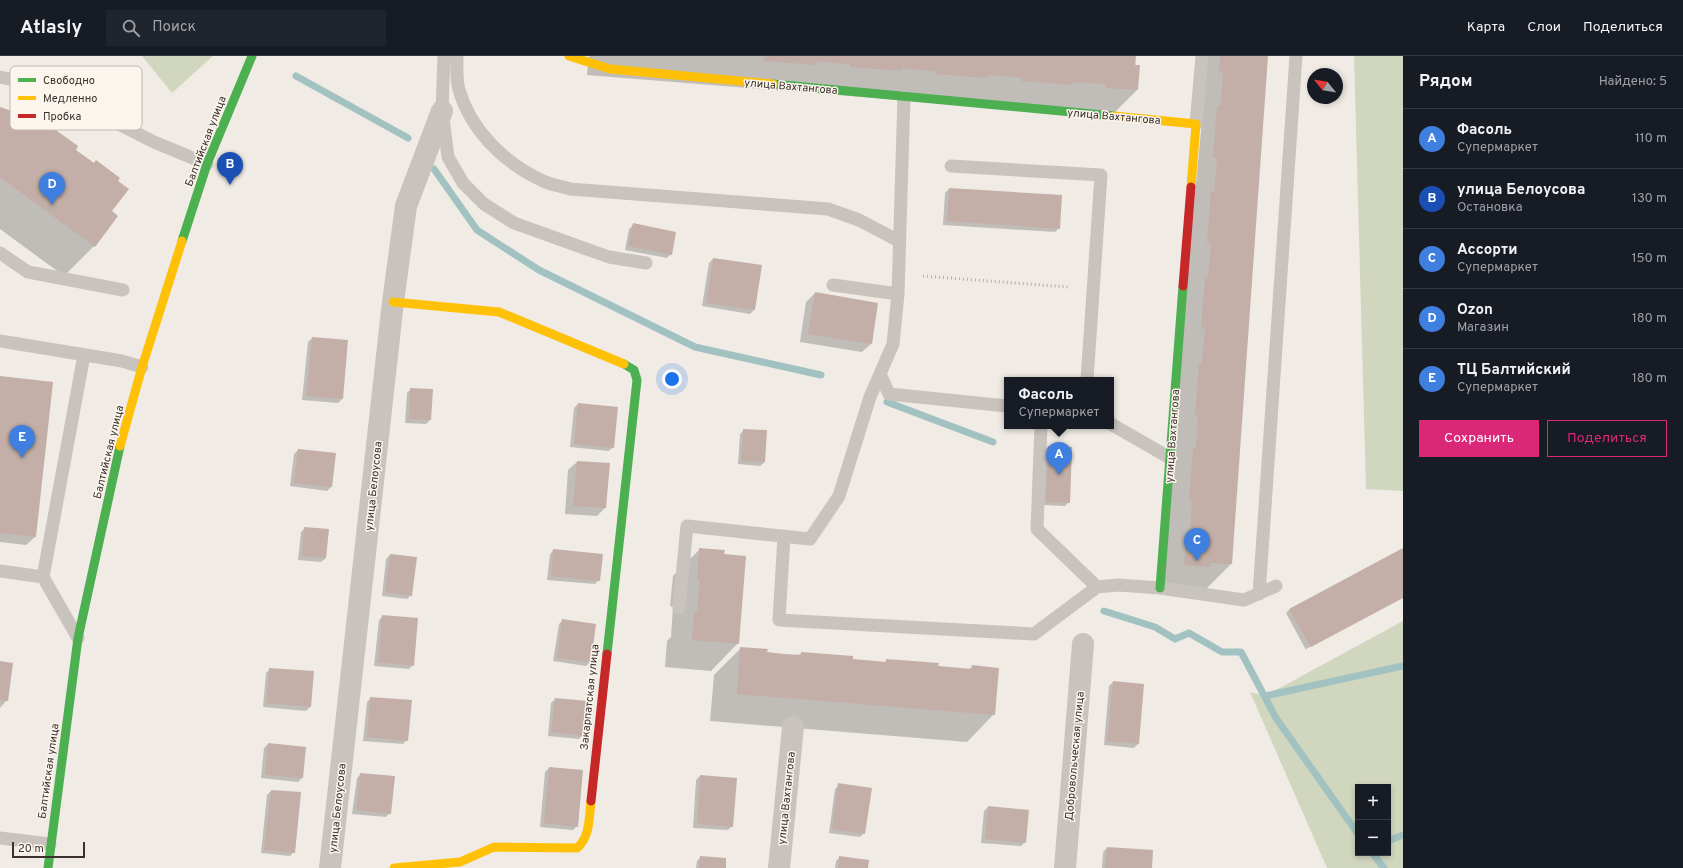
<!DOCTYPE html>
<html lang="ru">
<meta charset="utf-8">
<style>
:root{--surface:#171b24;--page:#20242c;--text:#f1f3f6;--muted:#9ea1a6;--line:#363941;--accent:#db2777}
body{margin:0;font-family:Overpass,sans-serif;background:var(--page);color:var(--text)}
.controls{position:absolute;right:12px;bottom:12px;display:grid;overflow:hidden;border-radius:0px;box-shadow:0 2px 6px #0003}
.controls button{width:36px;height:36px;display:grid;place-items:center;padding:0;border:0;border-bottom:1px solid var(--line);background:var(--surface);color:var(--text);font:20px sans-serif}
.compass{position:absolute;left:1307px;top:12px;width:36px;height:36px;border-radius:50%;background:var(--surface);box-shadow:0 2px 6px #0003;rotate:300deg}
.scale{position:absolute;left:12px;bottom:10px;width:73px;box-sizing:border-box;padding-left:4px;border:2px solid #3b302b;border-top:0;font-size:11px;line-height:14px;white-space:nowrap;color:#3b302b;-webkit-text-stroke:3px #fbf5ee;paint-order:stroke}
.you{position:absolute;left:672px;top:323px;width:14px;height:14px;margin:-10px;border:3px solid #fff;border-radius:50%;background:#1a73e8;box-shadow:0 0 0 6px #1a73e833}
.badge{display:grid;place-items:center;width:26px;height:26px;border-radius:50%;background:var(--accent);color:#fff;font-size:13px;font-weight:700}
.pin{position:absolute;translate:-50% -33px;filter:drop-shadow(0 1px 2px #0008)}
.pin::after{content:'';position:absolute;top:21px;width:14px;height:12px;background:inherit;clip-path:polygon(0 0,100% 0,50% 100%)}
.popup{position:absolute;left:1004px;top:321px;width:110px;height:52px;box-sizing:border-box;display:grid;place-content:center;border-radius:0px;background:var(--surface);filter:drop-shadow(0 1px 3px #0005);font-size:13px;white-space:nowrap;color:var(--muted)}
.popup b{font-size:15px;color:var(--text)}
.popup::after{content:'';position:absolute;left:50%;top:100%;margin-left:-8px;border:8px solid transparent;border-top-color:var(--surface)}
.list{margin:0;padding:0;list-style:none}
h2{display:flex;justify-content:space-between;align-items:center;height:52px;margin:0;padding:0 16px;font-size:17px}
h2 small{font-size:13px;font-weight:400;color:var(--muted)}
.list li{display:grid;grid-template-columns:26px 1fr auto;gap:12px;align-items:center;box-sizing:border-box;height:60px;padding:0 16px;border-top:1px solid var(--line)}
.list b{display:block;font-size:15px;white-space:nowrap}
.list p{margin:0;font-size:13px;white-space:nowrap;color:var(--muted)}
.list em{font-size:13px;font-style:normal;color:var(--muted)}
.actions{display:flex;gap:8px;padding:12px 16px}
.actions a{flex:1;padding:9px 0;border:1px solid var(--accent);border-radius:0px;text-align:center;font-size:14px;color:var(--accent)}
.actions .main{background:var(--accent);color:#fff}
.icon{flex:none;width:22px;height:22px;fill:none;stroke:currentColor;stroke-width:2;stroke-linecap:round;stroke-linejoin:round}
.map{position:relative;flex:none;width:1403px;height:812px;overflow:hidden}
header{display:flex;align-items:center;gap:24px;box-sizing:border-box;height:56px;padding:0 20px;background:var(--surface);border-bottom:1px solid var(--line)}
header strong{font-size:19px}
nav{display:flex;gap:22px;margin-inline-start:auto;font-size:14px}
.search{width:280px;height:36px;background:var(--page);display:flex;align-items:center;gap:10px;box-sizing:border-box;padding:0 14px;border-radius:0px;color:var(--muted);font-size:15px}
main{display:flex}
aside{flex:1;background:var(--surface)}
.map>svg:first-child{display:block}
.green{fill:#d1d6bf;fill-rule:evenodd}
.shadow{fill:#0003}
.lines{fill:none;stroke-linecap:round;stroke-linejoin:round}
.stream{stroke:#a1c2c1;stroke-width:7}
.building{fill:#c3afa7}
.lane{stroke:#c9c3be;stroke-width:13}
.street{stroke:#c9c3be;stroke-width:22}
.fast{stroke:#4caf50;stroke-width:9}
.slow{stroke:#ffc107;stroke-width:9}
.jam{stroke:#c62828;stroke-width:9}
.rail{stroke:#b1aca8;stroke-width:3;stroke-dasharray:1 3;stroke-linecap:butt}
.labels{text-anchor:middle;stroke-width:3;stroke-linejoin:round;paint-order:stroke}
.street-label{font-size:11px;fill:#3b302b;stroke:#fbf5ee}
.key{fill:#fbf5ee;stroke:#c1bab4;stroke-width:1}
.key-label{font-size:11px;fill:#3b302b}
</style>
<header>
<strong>Atlasly</strong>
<div class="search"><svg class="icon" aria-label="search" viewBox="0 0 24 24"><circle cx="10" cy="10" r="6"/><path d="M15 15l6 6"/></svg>Поиск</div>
<nav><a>Карта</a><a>Слои</a><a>Поделиться</a></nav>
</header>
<main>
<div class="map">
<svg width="1403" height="812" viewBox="0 0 1403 812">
<rect width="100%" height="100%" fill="#f0ebe5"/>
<path class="green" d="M142,0H213L172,37Z
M1354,0H1403V435L1366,433Z
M1403,565V812H1327L1250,636L1265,640ZM1358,731H1388V797H1358Z"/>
<path class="shadow" d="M589,0H1135L1137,34L1110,61L587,19Z
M1208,0H1267L1231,508L1204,535L1158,536Z
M0,52L74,94L111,155L94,190L64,220L0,173Z
M949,133L1059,172L1055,176L943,169L945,137Z
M633,169L671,198L667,202L625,194L629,173Z
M713,203L761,210L754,254L750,258L702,250L709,207Z
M815,237L871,288L862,296L800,286L806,246Z
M312,282L342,343L338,347L302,344L308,286Z
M0,321L52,327L35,481L26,489L0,486Z
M411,333L430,364L426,368L405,367L407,337Z
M578,348L613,391L609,395L570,391L574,352Z
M744,374L765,406L760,410L738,408L740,378Z
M1048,391L1069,446L1065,450L1042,449L1044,395Z
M298,394L331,431L327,435L290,430L294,398Z
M577,406L609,408L605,452L597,460L565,458L568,414Z
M305,472L326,502L321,506L298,504L301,476Z
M700,493L723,499L738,587L711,615L665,611L667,585L671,581L673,551L670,550L673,520Z
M1403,493V541L1306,593V594L1286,557L1290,553Z
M554,494L599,524L595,528L547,524L550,498Z
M390,499L411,539L407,543L382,540L386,503Z
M383,560L413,609L409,613L374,610L379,564Z
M563,564L595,569L590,606L586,610L553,605L559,568Z
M741,592L766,597L798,600L801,597L851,604L884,607L887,604L937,611L969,614L972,610L994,658L967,686L710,665L714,619Z
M0,606L7,644L0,652Z
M270,613L310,651L306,655L263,651L266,617Z
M1113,626L1138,688L1134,692L1104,689L1109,630Z
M371,642L407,684L403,688L363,685L367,646Z
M555,643L583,679L579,683L548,680L551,647Z
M268,688L305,692L302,722L298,726L261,722L264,692Z
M549,712L577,770L573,774L540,771L545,716Z
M361,718L390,757L386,761L352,758L357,722Z
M700,720L732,770L728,774L693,772L696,724Z
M839,729L864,777L860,781L829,777L835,733Z
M271,735L294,796L290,800L261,797L267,739Z
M988,751L1025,786L1021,790L981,787L984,755Z
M1107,792L1151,812H1102L1103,796Z
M701,801L725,812H696L697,805Z
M840,801L867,812H835L836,805Z"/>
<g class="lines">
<path class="stream" d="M296,20L408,82
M434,113L477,174L539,214L695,291L821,319
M887,346L993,386
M1104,555L1155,571L1175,583L1189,577L1222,596H1241L1276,662L1358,778
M1265,640L1403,610
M1388,785L1403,779
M1372,797L1384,812"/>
</g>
<path class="building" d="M765,0H1136L1135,9H1140L1138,34L1106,32V28L1073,26V29L1021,25V22L1004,20L988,19L987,22L935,18L936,15L919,14L902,12V15L850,11V8L833,7L817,5L816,9L764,5Z
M1220,0H1268L1232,508L1210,507V511L1184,509L1187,478H1190L1192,444H1189L1193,392H1196L1197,376L1198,359H1195L1199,307H1202L1205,273H1201L1205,221H1208L1211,188L1207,187L1211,135L1214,136L1217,102H1213L1217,50H1220L1222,33L1223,16H1219Z
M0,51L27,60L51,75L53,72L78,90L76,94L94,107L96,104L120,122L118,125L129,133L112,155L118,160L95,191L0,121Z
M949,132L1062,139L1060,173L947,165Z
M633,167L676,176L672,199L628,190Z
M713,202L762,209L755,254L706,247Z
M815,236L878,247L872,288L808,278Z
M312,281L348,284L343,343L306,340Z
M0,320L53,326L36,481L0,477Z
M410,332L433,333L431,364L409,363Z
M578,347L618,351L614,392L574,388Z
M743,373L767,374L765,406L741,405Z
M1048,390L1072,391L1070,447L1046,446Z
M298,393L336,397L332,431L294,427Z
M577,405L610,407L606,452L573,450Z
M304,471L329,473L326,502L302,500Z
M699,492L725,494L724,498L746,500L739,588L692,584L694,557H697L700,524H697Z
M1403,492V542L1311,591L1289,553Z
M553,493L603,498L600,525L551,520Z
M390,498L417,501L412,540L385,536Z
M382,559L418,562L414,610L378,606Z
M562,563L596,568L591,606L557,602Z
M740,591L768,593L767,596L784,598L801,599V596L853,600V603L886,606V603L939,607L938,610L972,613V609L999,612L995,659L737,638Z
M0,605L13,607L8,645L0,644Z
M269,612L314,615L311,651L266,647Z
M1113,625L1144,628L1139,688L1107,685Z
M370,641L412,644L408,685L367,681Z
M555,642L588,645L584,680L551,676Z
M268,687L306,691L303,722L265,719Z
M549,711L583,714L578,771L544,767Z
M360,717L395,720L391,758L356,754Z
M700,719L737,722L733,771L697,768Z
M838,727L872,732L865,778L832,773Z
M271,734L301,736L295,797L264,794Z
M988,750L1029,754L1026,787L985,783Z
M1107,791L1153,794L1152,812H1105Z
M700,800L726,802V812H699Z
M839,800L869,804L868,812H838Z"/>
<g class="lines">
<path class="lane" d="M444,0L442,55L448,101L463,127L484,148L514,167L609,201L646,207
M457,0C457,11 456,24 459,34C471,74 503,106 541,124C550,129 561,130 570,133L828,153L859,164L899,185
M0,21L30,27L85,51L154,86L207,108
M1196,68L1202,0
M951,110L1101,119L1087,324
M0,197L28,216L123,234
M833,229L898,238
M0,285L122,305L142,311
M880,318L889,338L1007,350
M1111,368L1170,402
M1041,370L1037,473L1097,531
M784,480L779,564L1034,578L1097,531L1118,529L1160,532L1244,544L1276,530
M0,515L43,521L78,582
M43,521L84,299
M1259,538L1296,0
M679,552L687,470L810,483L839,440L870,341L893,288L898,238L904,41
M0,782L50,788"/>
<path class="street" d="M330,812L393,246L406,150L442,55
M779,812L793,671
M1065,812L1083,588"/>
<path class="fast" d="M773,28L1114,60
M182,185L207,108L252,0
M1160,532L1183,230
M607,598L637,324L634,314L624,308
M48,812L78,582L120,390"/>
<path class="slow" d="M569,0L610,13L773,28
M1114,60L1196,68L1191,131
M393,246L499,256L624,308
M120,390L142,311L182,185
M394,812L460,806L494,791L577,792C590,781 589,762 591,745"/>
<path class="jam" d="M1183,230L1191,131
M591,745L607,598"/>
<path class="rail" d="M923,220L1068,231"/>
</g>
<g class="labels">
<g class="street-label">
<text transform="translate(791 30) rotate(5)" y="4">улица Вахтангова</text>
<text transform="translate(1114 60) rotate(5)" y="4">улица Вахтангова</text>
<text transform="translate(205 85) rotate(-69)" y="4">Балтийская улица</text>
<text transform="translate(1172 380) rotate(-86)" y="4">улица Вахтангова</text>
<text transform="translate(108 396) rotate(-76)" y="4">Балтийская улица</text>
<text transform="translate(373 430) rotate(-84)" y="4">улица Белоусова</text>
<text transform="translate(589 641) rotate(-84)" y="4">Закарпатская улица</text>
<text transform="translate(1074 700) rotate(-85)" y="4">Добровольческая улица</text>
<text transform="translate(48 715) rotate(-82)" y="4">Балтийская улица</text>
<text transform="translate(786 742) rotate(-84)" y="4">улица Вахтангова</text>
<text transform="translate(337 752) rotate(-84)" y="4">улица Белоусова</text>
</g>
</g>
<rect x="10" y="10" width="132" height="64" rx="6" class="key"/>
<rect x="18" y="22" width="18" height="4" fill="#4caf50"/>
<rect x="18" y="40" width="18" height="4" fill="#ffc107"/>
<rect x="18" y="58" width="18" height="4" fill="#c62828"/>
<g class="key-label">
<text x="43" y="28">Свободно</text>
<text x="43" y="46">Медленно</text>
<text x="43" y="64">Пробка</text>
</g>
</svg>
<div class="controls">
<button>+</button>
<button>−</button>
</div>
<svg class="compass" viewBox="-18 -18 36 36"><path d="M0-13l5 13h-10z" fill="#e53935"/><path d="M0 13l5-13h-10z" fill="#9ea1a6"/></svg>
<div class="scale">20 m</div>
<div class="you"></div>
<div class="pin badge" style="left:1059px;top:419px;background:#3f7fe0">A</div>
<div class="popup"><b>Фасоль</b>Супермаркет</div>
<div class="pin badge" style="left:230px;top:129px;background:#1a4fb4">B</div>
<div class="pin badge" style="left:1197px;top:505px;background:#3f7fe0">C</div>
<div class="pin badge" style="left:52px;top:149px;background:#3f7fe0">D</div>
<div class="pin badge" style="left:22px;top:402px;background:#3f7fe0">E</div>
</div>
<aside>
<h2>Рядом<small>Найдено: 5</small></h2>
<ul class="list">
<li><span class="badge" style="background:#3f7fe0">A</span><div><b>Фасоль</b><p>Супермаркет</p></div><em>110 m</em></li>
<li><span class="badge" style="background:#1a4fb4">B</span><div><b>улица Белоусова</b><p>Остановка</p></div><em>130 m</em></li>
<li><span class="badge" style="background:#3f7fe0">C</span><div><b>Ассорти</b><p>Супермаркет</p></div><em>150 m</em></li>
<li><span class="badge" style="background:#3f7fe0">D</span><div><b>Ozon</b><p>Магазин</p></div><em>180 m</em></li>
<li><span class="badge" style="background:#3f7fe0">E</span><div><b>ТЦ Балтийский</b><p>Супермаркет</p></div><em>180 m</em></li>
</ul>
<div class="actions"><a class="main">Сохранить</a><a>Поделиться</a></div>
</aside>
</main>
